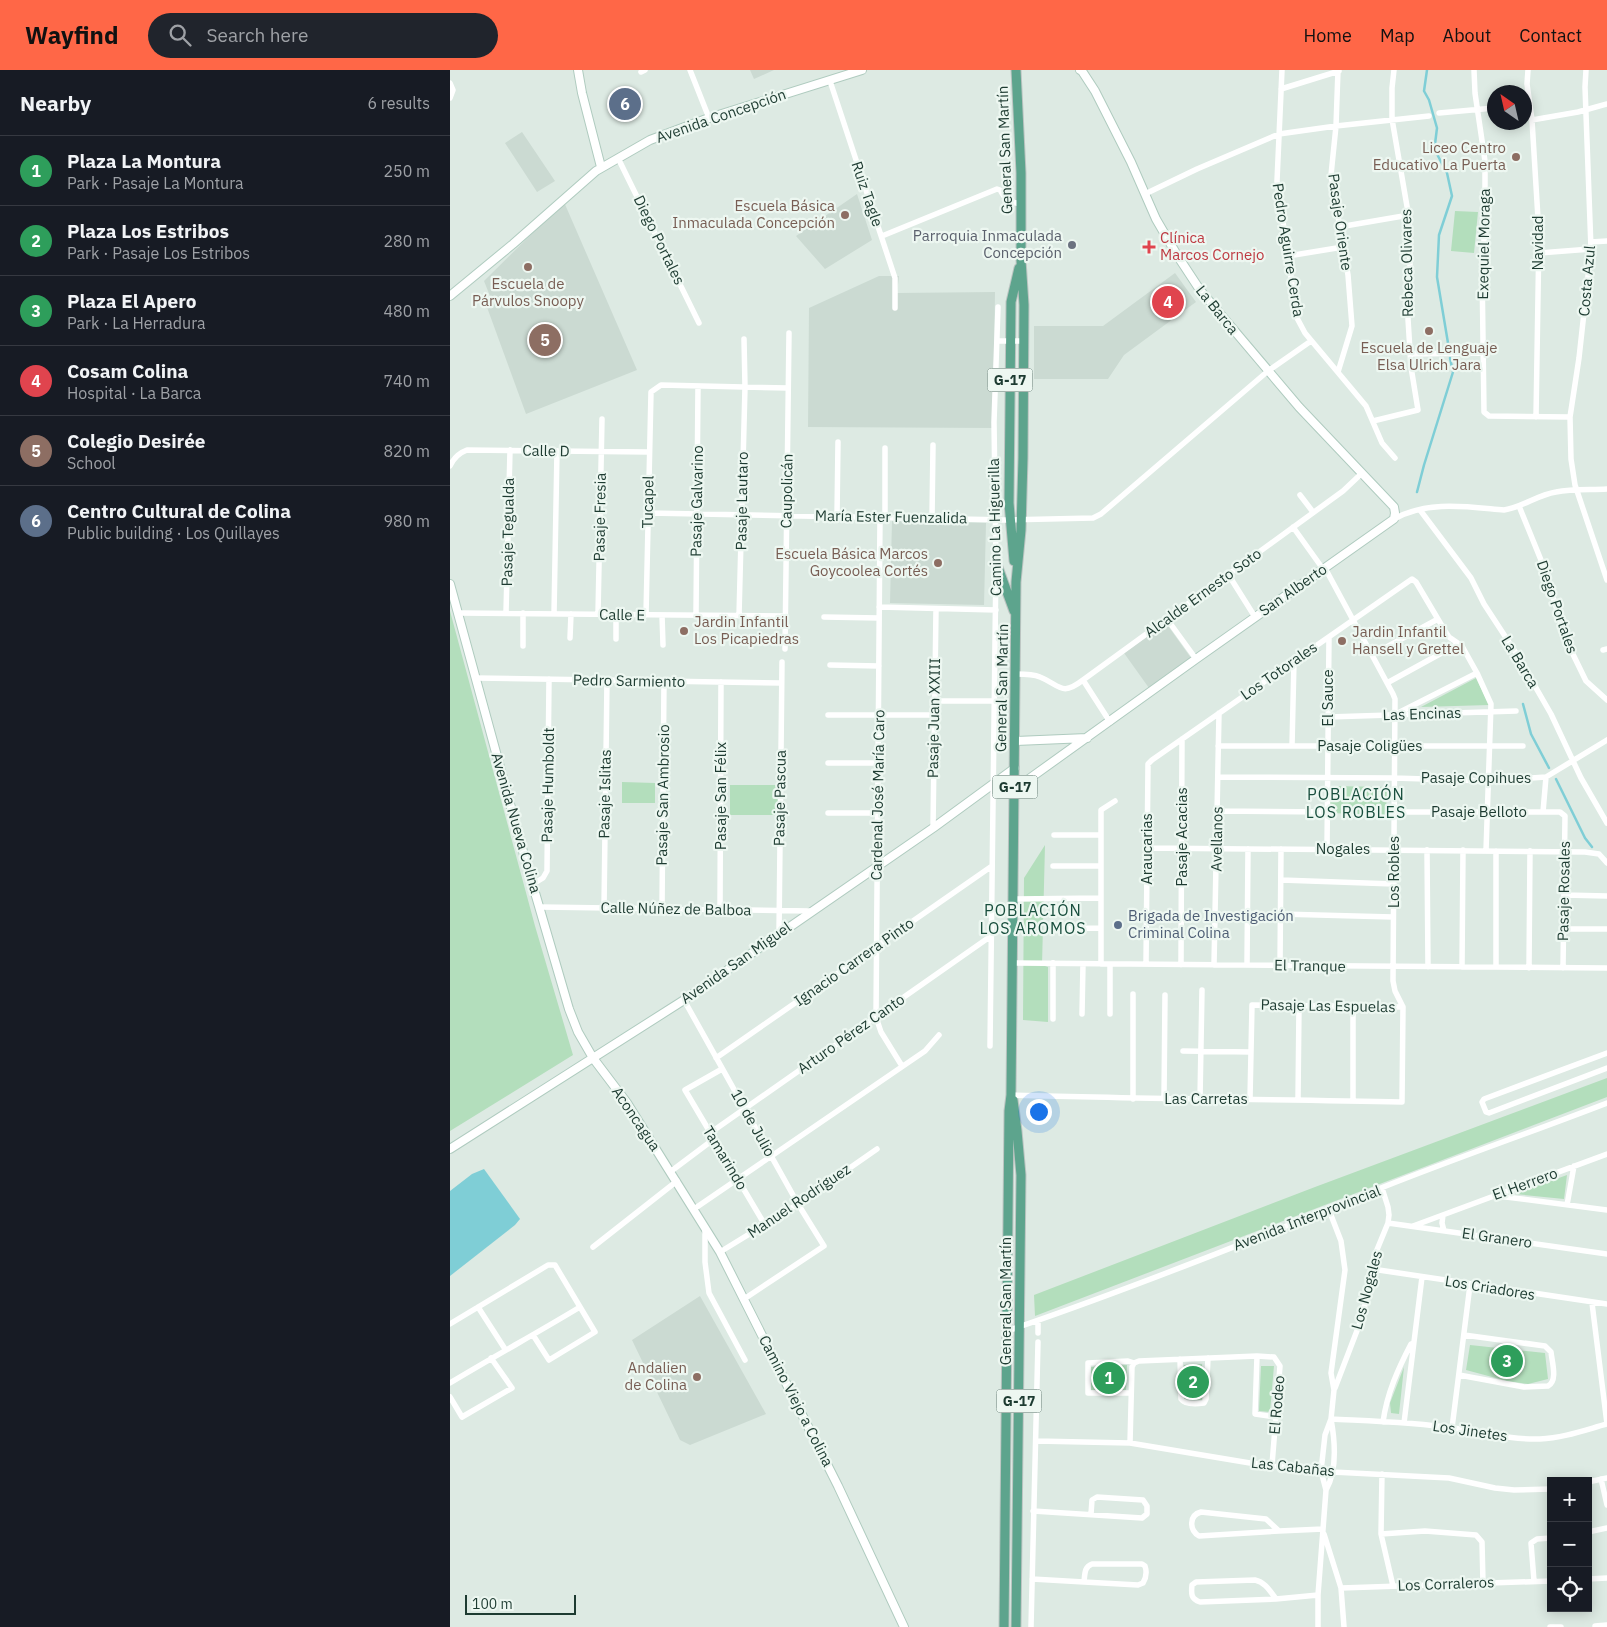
<!DOCTYPE html>
<meta charset="utf-8">
<style>
:root{--surface:#171b24;--page:#20242c;--text:#f1f3f6;--muted:#9ea1a6;--line:#363941;--accent:#ff6747}
body{margin:0;font-family:"IBM Plex Sans",sans-serif;background:var(--page);color:var(--text)}
.controls{position:absolute;right:15px;bottom:15px;display:grid;overflow:hidden;border-radius:0px;box-shadow:0 2px 12px #0003}
.controls button{width:45px;height:45px;display:grid;place-items:center;padding:0;border:0;border-bottom:1px solid var(--line);background:var(--surface);color:var(--text);font:25px sans-serif}
.compass{position:absolute;left:1037px;top:15px;width:45px;height:45px;border-radius:50%;background:var(--surface);box-shadow:0 2px 12px #0003;rotate:326deg}
.scale{position:absolute;left:15px;bottom:12px;width:111px;box-sizing:border-box;padding-left:5px;border:2px solid #1d3b31;border-top:0;font-size:14px;line-height:18px;white-space:nowrap;color:#1d3b31;-webkit-text-stroke:4px #edf7f1;paint-order:stroke}
.you{position:absolute;left:588px;top:1041px;width:18px;height:18px;margin:-12px;border:4px solid #fff;border-radius:50%;background:#1a73e8;box-shadow:0 0 0 8px #1a73e833}
.badge{display:grid;place-items:center;width:32px;height:32px;border-radius:50%;background:var(--accent);color:#fff;font-size:16px;font-weight:700}
.pin{position:absolute;translate:-50% -50%;border:2px solid #fff;box-shadow:0 1px 5px #0006}
.list{margin:0;padding:0;list-style:none}
h2{display:flex;justify-content:space-between;align-items:center;height:65px;margin:0;padding:0 20px;font-size:21px}
h2 small{font-size:16px;font-weight:400;color:var(--muted)}
.list li{display:grid;grid-template-columns:32px 1fr auto;gap:15px;align-items:center;box-sizing:border-box;height:70px;padding:0 20px;border-top:1px solid var(--line)}
.list b{display:block;font-size:19px;white-space:nowrap}
.list p{margin:0;font-size:16px;white-space:nowrap;color:var(--muted)}
.list em{font-size:16px;font-style:normal;color:var(--muted)}
.icon{flex:none;width:28px;height:28px;fill:none;stroke:currentColor;stroke-width:2;stroke-linecap:round;stroke-linejoin:round}
.map{position:relative;flex:none;width:1157px;height:1557px;overflow:hidden}
header{display:flex;align-items:center;gap:30px;box-sizing:border-box;height:70px;padding:0 25px;background:var(--accent);color:#111}
header strong{font-size:24px}
nav{display:flex;gap:28px;margin-inline-start:auto;font-size:18px}
.search{width:350px;height:45px;background:var(--page);display:flex;align-items:center;gap:12px;box-sizing:border-box;padding:0 18px;border-radius:28px;color:var(--muted);font-size:19px}
main{display:flex}
aside{flex:1;background:var(--surface)}
.map>svg:first-child{display:block}
.built{fill:#cbdad2}
.green{fill:#b3debc}
.water{fill:#7fced6}
.lines{fill:none;stroke-linecap:round;stroke-linejoin:round}
.stream{stroke:#7fced6;stroke-width:2.5}
.secondary-casing{stroke:#afcbbf;stroke-width:10}
.primary-casing{stroke:#bbc4c1;stroke-width:11}
.street{stroke:#fff;stroke-width:5.5}
.secondary{stroke:#fff;stroke-width:8}
.primary{stroke:#5da48d;stroke-width:9}
.education-dot{fill:#8d6e63;stroke:#edf7f1;stroke-width:2}
.worship-dot{fill:#6b7280;stroke:#edf7f1;stroke-width:2}
.health-dot{fill:#e0444e;stroke:#edf7f1;stroke-width:2}
.service-dot{fill:#5c6f8a;stroke:#edf7f1;stroke-width:2}
.labels{text-anchor:middle;stroke-width:4.5;stroke-linejoin:round;paint-order:stroke}
.shield{fill:#edf7f1;stroke:#5b736b;stroke-width:1}
.shield-label{font-size:14px;font-weight:bold;fill:#1d3b31}
.street-label{font-size:15px;fill:#1d3b31;stroke:#edf7f1}
.education-label{font-size:15px;fill:#785e54;stroke:#edf7f1;text-anchor:end}
.worship-label{font-size:15px;fill:#5b616d;stroke:#edf7f1;text-anchor:end}
.health-label{font-size:15px;fill:#be3a42;stroke:#edf7f1;text-anchor:start}
.service-label{font-size:15px;fill:#4e5e75;stroke:#edf7f1;text-anchor:start}
.neighbourhood-label{font-size:16px;letter-spacing:1px;fill:#184e3d;stroke:#edf7f1}
</style>
<header>
<strong>Wayfind</strong>
<div class="search"><svg class="icon" aria-label="search" viewBox="0 0 24 24"><circle cx="10" cy="10" r="6"/><path d="M15 15l6 6"/></svg>Search here</div>
<nav><a>Home</a><a>Map</a><a>About</a><a>Contact</a></nav>
</header>
<main>
<aside>
<h2>Nearby<small>6 results</small></h2>
<ul class="list">
<li><span class="badge" style="background:#2e9e5b">1</span><div><b>Plaza La Montura</b><p>Park · Pasaje La Montura</p></div><em>250 m</em></li>
<li><span class="badge" style="background:#2e9e5b">2</span><div><b>Plaza Los Estribos</b><p>Park · Pasaje Los Estribos</p></div><em>280 m</em></li>
<li><span class="badge" style="background:#2e9e5b">3</span><div><b>Plaza El Apero</b><p>Park · La Herradura</p></div><em>480 m</em></li>
<li><span class="badge" style="background:#e0444e">4</span><div><b>Cosam Colina</b><p>Hospital · La Barca</p></div><em>740 m</em></li>
<li><span class="badge" style="background:#8d6e63">5</span><div><b>Colegio Desirée</b><p>School</p></div><em>820 m</em></li>
<li><span class="badge" style="background:#5c6f8a">6</span><div><b>Centro Cultural de Colina</b><p>Public building · Los Quillayes</p></div><em>980 m</em></li>
</ul>
</aside>
<div class="map">
<svg width="1157" height="1557" viewBox="0 0 1157 1557">
<rect width="100%" height="100%" fill="#ddeae3"/>
<path class="built" d="M300,0H324L304,9Z
M72,62L105,111L87,122L55,73Z
M407,124L422,170L375,199L346,166Z
M114,132L187,300L76,344L34,229L40,226L34,211Z
M725,203L746,232L674,285L658,309H584V256H653Z
M429,206H449L447,223L545,222L543,358L358,357L359,238Z
M442,451L536,453L534,535L440,533Z
M716,553L741,588L699,618L674,583Z
M250,1226L316,1344L240,1375L230,1370L182,1270Z"/>
<path class="green" d="M1005,141L1028,142L1024,183L1001,181Z
M0,541L85,856L123,985L0,1061Z
M1026,608L1039,635L971,637Z
M172,712L205,713V733H172Z
M280,715H330V745H280Z
M881,716L937,717L936,745L880,743Z
M595,775L592,895L598,897V952L573,950L574,808Z
M1157,1008V1027L585,1246L584,1225L865,1117Z
M1117,1105L1114,1129L1065,1124Z
M1020,1275L1095,1283L1098,1309L1078,1314L1057,1311L1016,1300Z
M752,1294V1330L734,1329V1295Z
M677,1295L676,1320H641V1297Z
M811,1296H824L820,1342L809,1341Z
M954,1297L949,1344L941,1343L940,1333Z"/>
<path class="water" d="M34,1099L70,1149L65,1155L0,1206V1121L22,1104Z"/>
<g class="lines">
<path class="stream" d="M977,0L974,21L979,30L987,58L985,74L988,86L997,103L1002,126L989,165L987,207L999,279
M967,422L974,395L1003,302L1000,288
M1073,634L1081,664L1099,698
M1106,709L1135,768L1142,777"/>
<g class="secondary-casing">
<path id="secondary" d="M128,0L132,23L151,97
M0,226L63,174L146,101L200,70L259,48L412,0
M0,514L74,785L119,939L128,962L143,988L177,1033L270,1182L388,1416L454,1557
M565,671L637,668
M565,719L746,589L944,449L945,443L944,437L849,337L750,220L727,185L706,149L681,92L645,21L632,1L630,0
M0,1079L234,930L483,758L565,698"/>
</g>
<g class="primary-casing">
<path id="primary" d="M564,491L559,433L561,232L569,198
M546,492L564,541
M563,1030L567,1061L571,1105L566,1557
M554,1557L559,1041L561,1025L566,512L571,460L573,388L574,235L571,190V103L566,0"/>
</g>
<path class="street" d="M240,0L259,48
M832,0L827,111L847,248L855,263L916,336L932,373L945,388
M888,0L886,56L881,105L898,205L902,256L888,302
M1024,0L1025,23L1035,91V156L1032,198L1034,342L1039,346L1120,347
M1078,0L1077,14L1082,50L1089,165L1086,347
M1136,0L1135,17L1141,179L1129,288L1120,347L1121,389L1125,415L1157,510
M191,2L195,0
M380,11L445,208V238
M0,13L3,20L0,28
M831,19L889,1
M989,43L1044,38
M1082,50L1128,42L1157,34
M168,88L249,253
M695,124L747,99L829,64L886,56L979,46
M889,157L959,145
M432,166L547,119L550,120L557,131L571,134
M1141,172L1157,171
M1089,183L1141,179
M838,186L893,177
M547,271H572
M960,284L1034,283
M923,351L968,340L961,297L958,249L960,196L959,148L942,49V18L944,0
M435,378V447
M0,396C4,387 9,383 17,380L199,382
M850,425L863,442
M1069,436L1093,495L1117,572L1136,611L1157,630
M970,440L1021,508L1034,534L1066,583L1101,644L1131,708L1157,753
M198,443L560,450L643,448L651,444L818,301L861,271
M387,446L388,372
M430,447L426,947L431,962L452,996
M482,448L483,375
M944,449C978,430 1018,437 1054,440C1073,437 1087,425 1106,422C1122,419 1140,420 1157,419
M843,457L873,499
M368,500L430,501
M778,504L805,547
M429,537L546,540
M9,543L335,546
M56,543L60,380
M73,543V576
M104,544L107,381
M148,544L152,349
M196,545L201,322L211,315L338,318
M212,545L213,575
M246,545L248,316
M289,546L295,317L294,269
M374,547L429,548
M717,549L746,589
M120,568L121,544
M166,569V545
M335,579L339,263
M1153,580L1157,579
M922,585L988,549
M380,595L429,596
M566,604C573,604 583,604 590,607C610,615 611,627 633,610
M26,608L331,613
M937,613L1008,574
M485,631H545
M946,644L1027,603
M378,645H484
M878,647L1066,641
M660,652L633,610L893,421L911,404
M768,676H1073
M842,676L844,591
M378,693H428
M768,707L944,708L1039,711L1096,707L1157,670
M767,741L877,742
M944,742H1110L1115,746L1113,898
M1093,742L1096,707
M378,743H427
M483,758L486,539
M604,765H651
M697,778L1135,782L1149,784L1157,793
M877,779L879,567
M977,780L978,897
M603,796H651
M831,810L944,814
M83,814L93,808L97,801L99,609
M1114,825L1157,826
M564,829L651,828
M90,837L361,841
M154,838L157,610
M212,839L214,611
M270,840L271,612
M830,844L943,847
M603,859L651,858
M1114,859H1157
M329,864L332,592
M563,893L1157,898
M603,893V949
M651,894V740L665,731
M696,894L698,694L702,690L962,509L966,512L995,561L999,567L1012,576L1027,603L1041,634L1036,781
M731,895L732,669
M764,895L769,643
M797,895L798,779
M830,895L831,779
M1012,897L1013,780
M1046,897V781
M1079,898L1080,781
M683,924V1029
M234,930L348,1134L374,1176L294,1229
M903,936V1031
M632,944L633,894
M660,944V894
M540,976L546,492L544,352L548,237
M733,981L801,982
M1157,983L1034,1029L1032,1032L1036,1042L1039,1043L1157,998
M266,988L542,796
M272,999L235,1020L315,1155
M561,1025C691,1029 822,1029 952,1032L953,937L945,921L943,911L945,629L943,624L875,498
M714,1029L715,925
M750,1029L752,920
M800,1029L802,935L953,937
M848,1030L849,936
M260,1063L541,866
M220,1102L264,1069
M1048,1126L1157,1140
M1117,1135L1124,1096
M244,1139L475,981L489,965
M993,1145L992,1153L994,1161
M938,1153L1157,1184
M963,1156L1157,1084
M255,1157V1192L259,1223L295,1290
M143,1177L227,1111
M270,1182L348,1134L427,1079
M922,1199L1157,1234
M1142,1233L1157,1354
M28,1237L55,1279
M0,1254L98,1195H105L145,1262L99,1290L83,1265
M557,1261C683,1218 807,1168 931,1118C1006,1088 1082,1062 1157,1033
M588,1263V1251
M807,1286L805,1344L825,1347
M730,1289L731,1329C735,1335 747,1334 754,1333L756,1329L758,1288
M684,1293L689,1291L807,1286L824,1287L830,1296L822,1395
M1009,1305L1074,1317L1098,1316C1108,1311 1102,1292 1101,1282L1095,1276L1014,1265
M0,1313C43,1287 87,1263 130,1237
M885,1318L913,1245L924,1187L938,1153L939,1145L938,1137L932,1118
M681,1323H638V1293L678,1291L684,1293
M0,1327L12,1347L62,1318L41,1288
M881,1349C921,1351 963,1352 1003,1358C1032,1362 1060,1370 1090,1369C1113,1368 1135,1360 1157,1354
M933,1352C937,1323 948,1299 961,1274
M954,1353L972,1207
M1002,1358L1020,1215
M586,1371L680,1373L800,1393L883,1402L999,1408L1045,1418L1064,1420L1101,1419
M680,1373L682,1297L684,1293
M932,1404L931,1464L943,1516
M1151,1409L1157,1435
M1138,1412L1157,1408
M876,1420C887,1401 885,1371 881,1349
M583,1441L692,1448L697,1444V1436L693,1430L647,1427L642,1430L641,1444
M829,1461L749,1466C739,1460 739,1445 751,1442L816,1449L829,1461L873,1459
M1138,1462L1157,1458
M874,1464L891,1518L894,1557
M931,1464L975,1461L1026,1465L1032,1472L1033,1513
M642,1494H692L695,1496C697,1502 696,1508 693,1513L688,1515L634,1512C635,1504 634,1497 642,1494Z
M582,1509L634,1512
M1138,1509L1157,1508
M805,1510C815,1512 820,1521 826,1529L750,1532C741,1529 741,1524 742,1515L746,1512Z
M1084,1511L1081,1473L1087,1469L1101,1468
M891,1518L1101,1511
M826,1529L868,1525
M1145,1556L1157,1555
M581,1557L588,1272
M868,1557V1525L876,1420L871,1401L875,1365L881,1349L884,1320L881,1303L895,1200L891,1171L879,1140
M1100,1557H1111"/>
<use href="#secondary" class="secondary"/>
<use href="#primary" class="primary"/>
</g>
<g class="education-dot">
<circle cx="1066" cy="87" r="5"/>
<circle cx="395" cy="145" r="5"/>
<circle cx="78" cy="197" r="5"/>
<circle cx="979" cy="261" r="5"/>
<circle cx="488" cy="493" r="5"/>
<circle cx="234" cy="561" r="5"/>
<circle cx="892" cy="571" r="5"/>
<circle cx="247" cy="1307" r="5"/>
</g>
<circle class="worship-dot" cx="622" cy="175" r="5"/>
<path class="health-dot" d="M696.5 169.5h5v5h5v5h-5v5h-5v-5h-5v-5h5z"/>
<circle class="service-dot" cx="668" cy="855" r="5"/>
<g class="labels">
<g class="shield">
<rect x="537.5" y="298.5" width="45" height="23" rx="4"/>
<rect x="542.5" y="705.5" width="45" height="23" rx="4"/>
<rect x="546.5" y="1319.5" width="45" height="23" rx="4"/>
</g>
<g class="shield-label">
<text x="560" y="315">G-17</text>
<text x="565" y="722">G-17</text>
<text x="569" y="1336">G-17</text>
</g>
<g class="street-label">
<text transform="translate(271 46) rotate(-19)" y="5">Avenida Concepción</text>
<text transform="translate(555 80) rotate(-92)" y="5">General San Martín</text>
<text transform="translate(417 124) rotate(71)" y="5">Ruiz Tagle</text>
<text transform="translate(890 152) rotate(82)" y="5">Pasaje Oriente</text>
<text transform="translate(209 170) rotate(64)" y="5">Diego Portales</text>
<text transform="translate(1088 173) rotate(-90)" y="5">Navidad</text>
<text transform="translate(1034 174) rotate(-89)" y="5">Exequiel Moraga</text>
<text transform="translate(838 180) rotate(81)" y="5">Pedro Aguirre Cerda</text>
<text transform="translate(957 193) rotate(-91)" y="5">Rebeca Olivares</text>
<text transform="translate(1137 211) rotate(-85)" y="5">Costa Azul</text>
<text transform="translate(767 240) rotate(51)" y="5">La Barca</text>
<text transform="translate(96 381) rotate(1)" y="5">Calle D</text>
<text transform="translate(337 421) rotate(-89)" y="5">Caupolicán</text>
<text transform="translate(247 431) rotate(-89)" y="5">Pasaje Galvarino</text>
<text transform="translate(292 431) rotate(-89)" y="5">Pasaje Lautaro</text>
<text transform="translate(198 432) rotate(-89)" y="5">Tucapel</text>
<text transform="translate(150 447) rotate(-89)" y="5">Pasaje Fresia</text>
<text transform="translate(441 447) rotate(1)" y="5">María Ester Fuenzalida</text>
<text transform="translate(545 457) rotate(-91)" y="5">Camino La Higuerilla</text>
<text transform="translate(58 462) rotate(-89)" y="5">Pasaje Tegualda</text>
<text transform="translate(843 520) rotate(-35)" y="5">San Alberto</text>
<text transform="translate(753 523) rotate(-36)" y="5">Alcalde Ernesto Soto</text>
<text transform="translate(1107 537) rotate(71)" y="5">Diego Portales</text>
<text transform="translate(172 545) rotate(1)" y="5">Calle E</text>
<text transform="translate(1070 592) rotate(59)" y="5">La Barca</text>
<text transform="translate(829 601) rotate(-35)" y="5">Los Totorales</text>
<text transform="translate(179 611) rotate(1)" y="5">Pedro Sarmiento</text>
<text transform="translate(552 618) rotate(-89)" y="5">General San Martín</text>
<text transform="translate(878 628) rotate(-90)" y="5">El Sauce</text>
<text transform="translate(972 644) rotate(-2)" y="5">Las Encinas</text>
<text transform="translate(484 648) rotate(-89)" y="5">Pasaje Juan XXIII</text>
<text x="920" y="681">Pasaje Coligües</text>
<text x="1026" y="713">Pasaje Copihues</text>
<text transform="translate(98 715) rotate(-89)" y="5">Pasaje Humboldt</text>
<text transform="translate(155 724) rotate(-89)" y="5">Pasaje Islitas</text>
<text transform="translate(213 725) rotate(-89)" y="5">Pasaje San Ambrosio</text>
<text transform="translate(428 725) rotate(-89)" y="5">Cardenal José María Caro</text>
<text transform="translate(271 726) rotate(-90)" y="5">Pasaje San Félix</text>
<text transform="translate(330 728) rotate(-89)" y="5">Pasaje Pascua</text>
<text x="1029" y="747">Pasaje Belloto</text>
<text transform="translate(66 753) rotate(74)" y="5">Avenida Nueva Colina</text>
<text transform="translate(732 767) rotate(-90)" y="5">Pasaje Acacias</text>
<text transform="translate(767 769) rotate(-89)" y="5">Avellanos</text>
<text transform="translate(697 779) rotate(-90)" y="5">Araucarias</text>
<text x="893" y="784">Nogales</text>
<text transform="translate(944 802) rotate(-90)" y="5">Los Robles</text>
<text transform="translate(1114 821) rotate(-89)" y="5">Pasaje Rosales</text>
<text transform="translate(226 839) rotate(1)" y="5">Calle Núñez de Balboa</text>
<text transform="translate(404 892) rotate(-35)" y="5">Ignacio Carrera Pinto</text>
<text transform="translate(286 893) rotate(-35)" y="5">Avenida San Miguel</text>
<text transform="translate(860 896) rotate(1)" y="5">El Tranque</text>
<text transform="translate(878 936) rotate(1)" y="5">Pasaje Las Espuelas</text>
<text transform="translate(401 964) rotate(-35)" y="5">Arturo Pérez Canto</text>
<text x="756" y="1034">Las Carretas</text>
<text transform="translate(186 1049) rotate(56)" y="5">Aconcagua</text>
<text transform="translate(303 1053) rotate(61)" y="5">10 de Julio</text>
<text transform="translate(275 1088) rotate(59)" y="5">Tamarindo</text>
<text transform="translate(1075 1114) rotate(-20)" y="5">El Herrero</text>
<text transform="translate(349 1131) rotate(-34)" y="5">Manuel Rodríguez</text>
<text transform="translate(857 1148) rotate(-21)" y="5">Avenida Interprovincial</text>
<text transform="translate(1047 1168) rotate(8)" y="5">El Granero</text>
<text transform="translate(1040 1218) rotate(9)" y="5">Los Criadores</text>
<text transform="translate(917 1220) rotate(-75)" y="5">Los Nogales</text>
<text transform="translate(556 1231) rotate(-90)" y="5">General San Martín</text>
<text transform="translate(346 1331) rotate(63)" y="5">Camino Viejo a Colina</text>
<text transform="translate(827 1335) rotate(-85)" y="5">El Rodeo</text>
<text transform="translate(1020 1361) rotate(8)" y="5">Los Jinetes</text>
<text transform="translate(843 1397) rotate(6)" y="5">Las Cabañas</text>
<text transform="translate(996 1514) rotate(-2)" y="5">Los Corraleros</text>
</g>
<g class="education-label">
<text x="1056" y="83">Liceo Centro<tspan x="1056" dy="17">Educativo La Puerta</tspan></text>
<text x="385" y="141">Escuela Básica<tspan x="385" dy="17">Inmaculada Concepción</tspan></text>
<text x="78" y="219" text-anchor="middle">Escuela de<tspan x="78" dy="17">Párvulos Snoopy</tspan></text>
<text x="979" y="283" text-anchor="middle">Escuela de Lenguaje<tspan x="979" dy="17">Elsa Ulrich Jara</tspan></text>
<text x="478" y="489">Escuela Básica Marcos<tspan x="478" dy="17">Goycoolea Cortés</tspan></text>
<text x="244" y="557" text-anchor="start">Jardin Infantil<tspan x="244" dy="17">Los Picapiedras</tspan></text>
<text x="902" y="567" text-anchor="start">Jardin Infantil<tspan x="902" dy="17">Hansell y Grettel</tspan></text>
<text x="237" y="1303">Andalien<tspan x="237" dy="17">de Colina</tspan></text>
</g>
<g class="worship-label">
<text x="612" y="171">Parroquia Inmaculada<tspan x="612" dy="17">Concepción</tspan></text>
</g>
<g class="health-label">
<text x="710" y="173">Clínica<tspan x="710" dy="17">Marcos Cornejo</tspan></text>
</g>
<g class="service-label">
<text x="678" y="851">Brigada de Investigación<tspan x="678" dy="17">Criminal Colina</tspan></text>
</g>
<g class="neighbourhood-label">
<text x="906" y="730">POBLACIÓN<tspan x="906" dy="18">LOS ROBLES</tspan></text>
<text x="583" y="846">POBLACIÓN<tspan x="583" dy="18">LOS AROMOS</tspan></text>
</g>
</g>
</svg>
<div class="controls">
<button>+</button>
<button>−</button>
<button><svg class="icon" aria-label="locate" viewBox="0 0 24 24"><circle cx="12" cy="12" r="6"/><path d="M12 2v4M12 18v4M2 12h4M18 12h4"/></svg></button>
</div>
<svg class="compass" viewBox="-18 -18 36 36"><path d="M0-13l5 13h-10z" fill="#e53935"/><path d="M0 13l5-13h-10z" fill="#9ea1a6"/></svg>
<div class="scale">100 m</div>
<div class="you"></div>
<div class="pin badge" style="left:659px;top:1308px;background:#2e9e5b">1</div>
<div class="pin badge" style="left:743px;top:1312px;background:#2e9e5b">2</div>
<div class="pin badge" style="left:1057px;top:1291px;background:#2e9e5b">3</div>
<div class="pin badge" style="left:718px;top:232px;background:#e0444e">4</div>
<div class="pin badge" style="left:95px;top:270px;background:#8d6e63">5</div>
<div class="pin badge" style="left:175px;top:34px;background:#5c6f8a">6</div>
</div>
</main>
